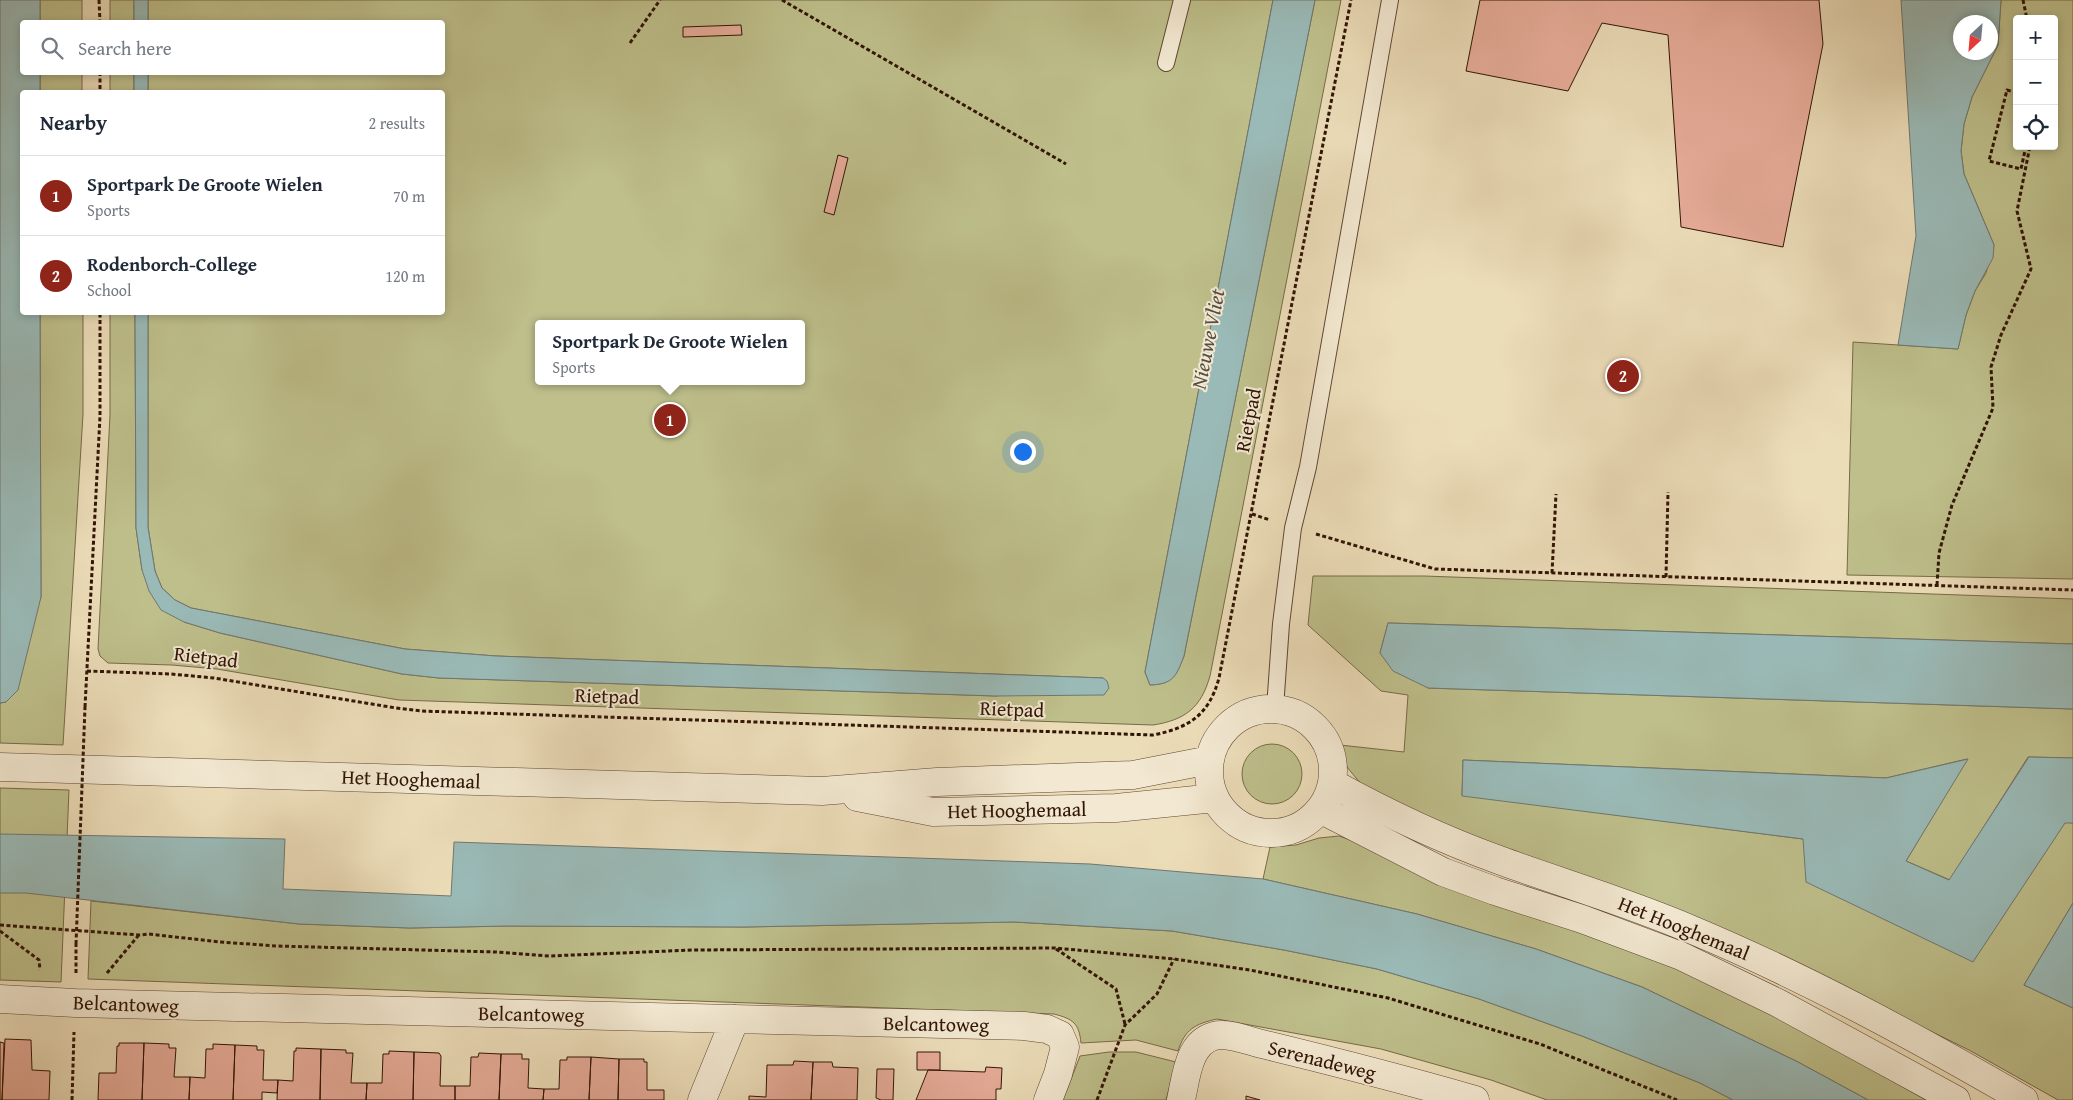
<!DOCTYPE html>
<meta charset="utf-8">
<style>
:root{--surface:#fff;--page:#f2f2f3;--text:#1f2937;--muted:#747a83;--line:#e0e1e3;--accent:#8f2418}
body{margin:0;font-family:"Gentium Book Plus",serif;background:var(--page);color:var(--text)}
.controls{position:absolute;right:15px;top:15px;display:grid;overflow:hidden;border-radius:5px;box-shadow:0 2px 8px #0003}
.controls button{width:45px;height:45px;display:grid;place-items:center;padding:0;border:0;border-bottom:1px solid var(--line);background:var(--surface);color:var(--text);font:25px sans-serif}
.compass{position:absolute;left:1953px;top:15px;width:45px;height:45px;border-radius:50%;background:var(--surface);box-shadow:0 2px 8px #0003;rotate:206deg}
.you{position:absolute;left:1022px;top:451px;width:18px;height:18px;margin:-12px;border:4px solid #fff;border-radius:50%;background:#1a73e8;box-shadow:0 0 0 8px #1a73e833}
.badge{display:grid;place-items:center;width:32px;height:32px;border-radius:50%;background:var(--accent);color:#fff;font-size:16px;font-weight:700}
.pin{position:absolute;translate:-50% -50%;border:2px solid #fff;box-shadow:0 1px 5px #0006}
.popup{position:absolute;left:535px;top:320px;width:270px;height:65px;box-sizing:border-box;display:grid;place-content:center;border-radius:5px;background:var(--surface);filter:drop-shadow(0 1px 4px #0005);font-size:16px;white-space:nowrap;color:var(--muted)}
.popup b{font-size:19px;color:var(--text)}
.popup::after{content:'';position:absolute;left:50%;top:100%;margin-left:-10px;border:10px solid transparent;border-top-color:var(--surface)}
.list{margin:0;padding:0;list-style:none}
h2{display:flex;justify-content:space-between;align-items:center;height:65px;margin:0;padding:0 20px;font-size:21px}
h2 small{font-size:16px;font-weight:400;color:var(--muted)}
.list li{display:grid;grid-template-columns:32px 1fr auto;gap:15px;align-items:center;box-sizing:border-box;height:80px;padding:0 20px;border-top:1px solid var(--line)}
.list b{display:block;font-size:19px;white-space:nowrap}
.list p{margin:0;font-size:16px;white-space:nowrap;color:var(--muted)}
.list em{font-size:16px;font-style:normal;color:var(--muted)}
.icon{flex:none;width:28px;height:28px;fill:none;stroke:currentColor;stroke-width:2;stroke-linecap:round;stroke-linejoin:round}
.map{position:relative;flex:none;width:2073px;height:1100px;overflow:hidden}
.search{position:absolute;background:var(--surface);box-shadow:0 2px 8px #0003;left:20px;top:20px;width:425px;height:55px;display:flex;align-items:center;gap:12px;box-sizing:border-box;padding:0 18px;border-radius:5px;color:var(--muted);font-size:19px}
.panel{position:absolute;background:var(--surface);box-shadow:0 2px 8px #0003;left:20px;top:90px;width:425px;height:225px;border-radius:5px}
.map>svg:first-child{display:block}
.green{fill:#bebf8b;stroke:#786a48;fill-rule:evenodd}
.water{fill:#9abab7;stroke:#707870;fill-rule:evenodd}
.building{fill:#e7ac99;stroke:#321406}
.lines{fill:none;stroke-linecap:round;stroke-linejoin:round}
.service-casing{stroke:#604633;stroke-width:18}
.minor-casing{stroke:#604633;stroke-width:29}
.tertiary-casing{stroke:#604633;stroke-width:29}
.path{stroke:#321406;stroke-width:3;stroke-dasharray:4 2.5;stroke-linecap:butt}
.service{stroke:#f3e9d2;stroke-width:16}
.minor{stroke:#f3e9d2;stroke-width:28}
.tertiary{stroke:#f3e9d2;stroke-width:28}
.path-bridge{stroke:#321406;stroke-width:3;stroke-dasharray:4 2.5;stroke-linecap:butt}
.labels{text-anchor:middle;stroke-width:4;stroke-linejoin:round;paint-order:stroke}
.street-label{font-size:20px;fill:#321406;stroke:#f3e9d2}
.water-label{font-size:21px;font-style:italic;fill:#564e44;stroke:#f3e9d2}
</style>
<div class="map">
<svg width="2073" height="1100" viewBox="0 0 2073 1100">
<rect width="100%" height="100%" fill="#ecddb9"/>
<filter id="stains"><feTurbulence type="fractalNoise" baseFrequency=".004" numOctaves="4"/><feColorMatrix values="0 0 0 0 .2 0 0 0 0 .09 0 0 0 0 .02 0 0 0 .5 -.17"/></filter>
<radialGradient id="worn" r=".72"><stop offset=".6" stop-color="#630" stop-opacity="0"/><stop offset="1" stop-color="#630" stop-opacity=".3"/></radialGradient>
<path class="green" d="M40,0H82V22H40Z
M110,0H134V22H110Z
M148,0H1273L1145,672L1150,685C1173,684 1176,676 1184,656L1315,0H1341L1210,676C1201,708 1185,720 1153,725L399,700L217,669L172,665L108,663L100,656L98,649L110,415V313L135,312L136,528L142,570L184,622L220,633L402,674L439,678L996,696L1103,678L496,656L405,649L191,608L175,600L162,588L155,571L148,527V313L442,312V92H148V73L442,72V22H148ZM539,324H801V381H539Z
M2001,0H2073V579L1847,575L1853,342L1958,349L1966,315L1975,291L1986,273L1994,245L1964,174L1961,151L1964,124L1972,97L1998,45ZM2017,19H2054V146H2017Z
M40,73H82V92H40Z
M110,73H134V92H110Z
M40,313H83V414L63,745L0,743V703L6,702L41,597Z
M1313,576H1424L2073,599V644L1388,623L1380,653L1428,688L2073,709V758L2028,757L1950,880L1906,861L1967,759L1886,778L1463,760L1462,795L1803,839L1973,961L2065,822L2073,823V903L2024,985L2073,1008V1100H2058L1969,1050L1761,948L1450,830L1361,784L1347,767L1340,745L1404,752L1408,695L1381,691L1308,625Z
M1242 774a30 30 0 1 1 60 0a30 30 0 1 1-60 0Z
M0,788L69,790L61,982L0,980Z
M1339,836L1392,855L1664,960L1755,1004L1926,1100H1868L1798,1062L1642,987L1536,949L1417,914L1263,879L1270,847L1296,845L1319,838Z
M91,901L299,924L410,928L507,926L744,927L1014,922L1172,931L1284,950L1377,969L1479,999L1582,1036L1700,1083L1733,1100H1547L1491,1080L1381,1049L1217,1019C1195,1024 1185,1029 1178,1051L1136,1040L1081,1043C1079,1023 1073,1019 1054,1014L88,979Z
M1109,1052H1136L1176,1062L1166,1100H1063L1080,1056Z"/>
<path class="water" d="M0,0H40V22H22V72L40,73V92H22V312L40,313L41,597L18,690L6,702L0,703Z
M134,0H148V22H134Z
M1273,0H1315L1184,656C1176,677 1173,684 1150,685L1145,672Z
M1901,0H2001L1998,45L1972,97L1964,124L1961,151L1964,174L1994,245L1993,258L1975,291L1966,315L1958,349L1898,345L1916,236ZM1960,22H1990V52H1960Z
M134,73H148V92H134Z
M135,313H148V527L155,571L162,588L175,600L191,608L405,649L496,656L1103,678L1107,681L1109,688L1104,695L996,696L439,678L402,674L220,633L184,622L161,610L149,591L142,570L136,528Z
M1388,623L2073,644V709L1428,688L1393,671L1380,653Z
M2029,757L2073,758V823H2065L1973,962L1806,882L1803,839L1462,796L1463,760L1886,778L1968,759L1906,861L1949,880Z
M0,834L285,839L283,889L451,896L454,842L1090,864L1263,879L1417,914L1536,949L1642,987L1798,1062L1868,1100H1733L1700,1083L1582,1036L1479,999L1377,969L1284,950L1172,931L1014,922L744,927L507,926L410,928L299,924L26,893H0Z
M2073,903V1008L2024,985Z"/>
<path class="building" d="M1480,0H1819L1823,44L1783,247L1681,227L1668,35L1602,23L1568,91L1466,71Z
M741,25L742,35L683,37V27Z
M838,155L848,158L834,215L824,212Z
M5,1039L31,1040L32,1070L50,1071L49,1100H2Z
M0,1042L4,1043L2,1100H0Z
M119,1043H144L142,1100H98L99,1073H116L117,1046H119Z
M144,1043L169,1044V1048H176L174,1077H190L189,1100H142Z
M213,1044L235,1045L233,1100H189L190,1077L205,1078L206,1049H213Z
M235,1045L257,1046V1050H264L263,1080H278L277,1093L262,1092V1100H233Z
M296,1048L321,1049L320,1100H277L278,1080L293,1081L294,1051H296Z
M321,1049L346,1050V1053H353L351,1083H367L366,1100H320Z
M389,1051L414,1052L413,1100H366L367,1083H382L383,1054H389Z
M414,1052L439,1053L441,1056L440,1086H455V1100H413Z
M917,1052H940V1070H917Z
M479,1053L501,1054L499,1100H455V1086H470L471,1057H478Z
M501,1054H522V1059H529L528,1088L544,1089L543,1100H499Z
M567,1057H591L589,1100H543L544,1089H559L560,1060H567Z
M591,1057L619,1059L618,1100H589Z
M619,1059H644V1062H647V1090H664V1100H618Z
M794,1061L813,1062L811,1100H749V1096L766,1097L767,1065H793Z
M813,1062H832L833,1067L858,1068L857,1100H811Z
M986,1067L1002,1068L1001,1089H996V1100H916L928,1070L985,1072Z
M877,1069H894L893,1100H881L876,1098Z
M1246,1096L1260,1100H1246Z"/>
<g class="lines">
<g class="service-casing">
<path id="service" d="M1166,63L1182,0
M1275,708L1281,624L1293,528L1308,467L1390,0"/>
</g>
<g class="minor-casing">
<path id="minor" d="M0,999L75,1003L1024,1026L1047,1029L1060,1035L1065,1047L1058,1074L1048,1100
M702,1100L735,1019
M1181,1100C1186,1078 1188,1043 1214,1036C1229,1032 1251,1042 1266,1045C1336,1062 1406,1080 1475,1100"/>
</g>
<g class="tertiary-casing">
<path id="tertiary" d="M1209 771a62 62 0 1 1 124 0a62 62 0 1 1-124 0Z
M0,767L822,791L937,782L1133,775L1210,760
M1332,783C1386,813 1441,839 1499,860C1562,883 1627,902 1690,929C1805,977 1915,1037 2024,1100
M857,797L933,812L1116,808L1215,798
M1320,809L1443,872L1495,891L1582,919L1681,956L1778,1003L1956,1100"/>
</g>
<path class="path" d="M99,0L100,22
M782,0L1066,164
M2023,0L2027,19
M630,43L660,0
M100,72V92
M2017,93L2007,90L1989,161L2021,169L2026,146
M1252,514L1270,520
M1316,534L1435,569L2073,590
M1552,573L1556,494
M1666,577L1668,492
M1937,585L1939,553L1952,505L1993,408L1991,367L2001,335L2031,269L2017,211L2030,146
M87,671L171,674L214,678L396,708L421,711L1153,735C1189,728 1209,715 1219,678L1351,0
M85,707L100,416V312
M0,925L139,935L149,934L220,942L277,946L496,952L549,956L693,950L1055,948L1174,959L1250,970L1388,998L1540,1044L1677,1100
M0,931L39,960L40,970
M1056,949L1116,989L1125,1024
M76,973V944
M107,973L138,936
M72,1100L74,1032
M1097,1100L1125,1025L1157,994L1174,959"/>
<use href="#service" class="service"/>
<use href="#minor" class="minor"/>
<use href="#tertiary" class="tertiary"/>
<path class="path-bridge" d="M76,944L85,707"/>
</g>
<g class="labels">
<g class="street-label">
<text transform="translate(1248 420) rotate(-79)" y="7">Rietpad</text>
<text transform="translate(206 657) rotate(7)" y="7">Rietpad</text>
<text transform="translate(607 696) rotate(2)" y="7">Rietpad</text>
<text transform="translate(1012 709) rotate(2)" y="7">Rietpad</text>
<text transform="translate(411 779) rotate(2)" y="7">Het Hooghemaal</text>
<text transform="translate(1017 810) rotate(-1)" y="7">Het Hooghemaal</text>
<text transform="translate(1684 928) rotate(22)" y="7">Het Hooghemaal</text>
<text transform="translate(126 1004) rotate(2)" y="7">Belcantoweg</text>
<text transform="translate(531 1014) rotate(1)" y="7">Belcantoweg</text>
<text transform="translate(936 1024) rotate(1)" y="7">Belcantoweg</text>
<text transform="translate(1322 1060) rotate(14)" y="7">Serenadeweg</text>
</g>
<g class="water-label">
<text transform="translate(1208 339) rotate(-79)" y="7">Nieuwe Vliet</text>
</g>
</g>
<rect width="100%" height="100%" filter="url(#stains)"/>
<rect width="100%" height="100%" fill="url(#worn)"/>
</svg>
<div class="controls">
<button>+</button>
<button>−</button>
<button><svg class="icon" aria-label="locate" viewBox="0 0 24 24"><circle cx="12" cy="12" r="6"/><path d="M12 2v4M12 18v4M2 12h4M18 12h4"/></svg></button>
</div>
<svg class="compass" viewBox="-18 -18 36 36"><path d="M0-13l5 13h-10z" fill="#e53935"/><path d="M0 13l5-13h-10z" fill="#747a83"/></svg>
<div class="you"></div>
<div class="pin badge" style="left:670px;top:420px">1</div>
<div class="popup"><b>Sportpark De Groote Wielen</b>Sports</div>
<div class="pin badge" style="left:1623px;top:376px">2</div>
<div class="search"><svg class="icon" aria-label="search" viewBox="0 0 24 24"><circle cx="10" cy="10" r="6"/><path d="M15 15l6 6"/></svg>Search here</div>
<section class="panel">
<h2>Nearby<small>2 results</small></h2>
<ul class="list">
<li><span class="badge">1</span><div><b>Sportpark De Groote Wielen</b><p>Sports</p></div><em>70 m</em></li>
<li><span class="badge">2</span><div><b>Rodenborch-College</b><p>School</p></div><em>120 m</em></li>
</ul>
</section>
</div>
